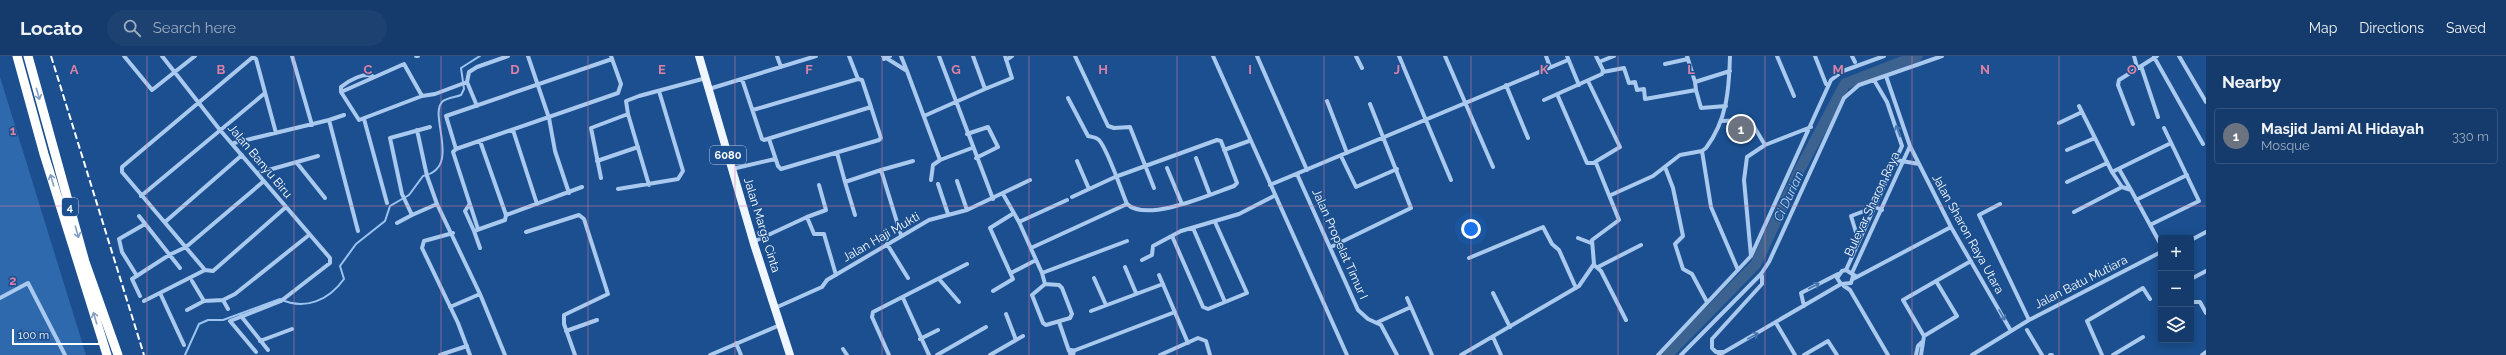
<!DOCTYPE html>
<meta charset="utf-8">
<style>
:root{--surface:#143b6b;--page:#1d4271;--text:#f1f3f6;--muted:#9dadc1;--line:#33557e;--accent:#8c9099}
body{margin:0;font-family:Raleway,sans-serif;background:var(--page);color:var(--text)}
.controls{position:absolute;right:12px;bottom:12px;display:grid;overflow:hidden;border-radius:4px;box-shadow:0 2px 10px #0003}
.controls button{width:36px;height:36px;display:grid;place-items:center;padding:0;border:0;border-bottom:1px solid var(--line);background:var(--surface);color:var(--text);font:20px sans-serif}
.scale{position:absolute;left:12px;bottom:10px;width:88px;box-sizing:border-box;padding-left:4px;border:2px solid #fff;border-top:0;font-size:11px;line-height:14px;white-space:nowrap;color:#fff;-webkit-text-stroke:3px #1b4f8f;paint-order:stroke}
.you{position:absolute;left:1471px;top:173px;width:14px;height:14px;margin:-10px;border:3px solid #fff;border-radius:50%;background:#1a73e8;box-shadow:0 0 0 6px #1a73e833}
.badge{display:grid;place-items:center;width:26px;height:26px;border-radius:50%;background:var(--accent);color:#fff;font-size:13px;font-weight:700}
.pin{position:absolute;translate:-50% -50%;border:2px solid #fff;box-shadow:0 1px 4px #0006}
.list{margin:0;padding:0;list-style:none}
h2{display:flex;justify-content:space-between;align-items:center;height:52px;margin:0;padding:0 16px;font-size:17px}
h2 small{font-size:13px;font-weight:400;color:var(--muted)}
.list li{display:grid;grid-template-columns:26px 1fr auto;gap:12px;align-items:center;box-sizing:border-box;height:56px;margin:0 8px 8px;padding:0 8px;border:1px solid var(--line);border-radius:4px}
.list b{display:block;font-size:15px;white-space:nowrap}
.list p{margin:0;font-size:13px;white-space:nowrap;color:var(--muted)}
.list em{font-size:13px;font-style:normal;color:var(--muted)}
.icon{flex:none;width:22px;height:22px;fill:none;stroke:currentColor;stroke-width:2;stroke-linecap:round;stroke-linejoin:round}
.map{position:relative;flex:none;width:2206px;height:299px;overflow:hidden}
header{display:flex;align-items:center;gap:24px;box-sizing:border-box;height:56px;padding:0 20px;background:var(--surface);border-bottom:1px solid var(--line)}
header strong{font-size:19px}
nav{display:flex;gap:22px;margin-inline-start:auto;font-size:14px}
.search{width:280px;height:36px;background:var(--page);display:flex;align-items:center;gap:10px;box-sizing:border-box;padding:0 14px;border-radius:22px;color:var(--muted);font-size:15px}
main{display:flex}
aside{flex:1;background:var(--surface)}
.map>svg:first-child{display:block}
.green{fill:#2e69ad}
.lines{fill:none;stroke-linecap:round;stroke-linejoin:round}
.stream{stroke:#9cc4f0;stroke-width:2}
.river{stroke:#3c6290;stroke-width:11}
.street{stroke:#a9c9ee;stroke-width:4}
.primary{stroke:#f0f6ff;stroke-width:8}
.highway{stroke:#fff;stroke-width:9}
.rail{stroke:#fff;stroke-width:2;stroke-dasharray:7 3;stroke-linecap:butt}
.oneway{stroke:#829ec1}
.oneway2{stroke:#4674ac}
.grid{fill:none;stroke:#dd80a5;stroke-width:1;stroke-opacity:0.55}
.labels{text-anchor:middle;stroke-width:3;stroke-linejoin:round;paint-order:stroke}
.shield{fill:#1b4f8f;stroke:#bbcadd;stroke-width:1}
.shield-label{font-size:11px;font-weight:bold;fill:#fff}
.street-label{font-size:12px;fill:#fff;stroke:#1b4f8f}
.water-label{font-size:13px;font-style:italic;fill:#b5d3f5;stroke:#1b4f8f}
.grid-label{font-size:13px;text-anchor:middle;font-weight:bold;fill:#dd80a5;stroke:#1b4f8f;stroke-width:3;stroke-linejoin:round;paint-order:stroke}
</style>
<header>
<strong>Locato</strong>
<div class="search"><svg class="icon" aria-label="search" viewBox="0 0 24 24"><circle cx="10" cy="10" r="6"/><path d="M15 15l6 6"/></svg>Search here</div>
<nav><a>Map</a><a>Directions</a><a>Saved</a></nav>
</header>
<main>
<div class="map">
<svg width="2206" height="299" viewBox="0 0 2206 299">
<rect width="100%" height="100%" fill="#1b4f8f"/>
<path class="green" d="M0,21L86,299H0Z"/>
<g class="lines">
<path class="stream" d="M185,299L199,268L208,264H223L280,243C305,255 329,244 344,223L340,210L356,188L385,165L390,150L409,139L423,120C463,112 427,58 443,45C447,42 456,41 461,39L464,33L461,12L480,0"/>
<path class="river" d="M1667,299L1756,208L1800,113L1845,28L1917,0"/>
<path class="street" d="M124,0L152,34L195,0
M162,0L220,74L330,202V207L281,245L230,265L256,296
M292,0L312,69
M416,0H418
M528,0L549,62L555,95L569,137
M777,0L781,11
M849,0L858,23
M883,0L907,15L940,104L972,92
M901,0L907,15
M939,0L993,143
M973,0L985,33L1012,22L1005,0
M1075,0L1108,70L1114,72L1130,71L1154,132
M1213,0L1347,299
M1257,0L1307,114
M1356,0L1362,12
M1399,0L1451,124
M1445,0L1493,111
M1546,0L1550,11
M1567,0L1579,29
M1687,0L1695,26L1730,15
M1777,0L1794,40
M1815,0L1826,28
M1852,0L1855,6
M2134,0L2137,11
M2179,0L2206,46
M2154,1L2203,88
M884,3L890,0
M1006,4L1012,0
M1599,6L1614,0
M1665,8L1688,3
M2141,10L2158,61
M1603,16L1624,12L1629,27L1635,26L1637,34L1644,33L1645,43L1696,34L1695,26
M742,23L762,83L764,84L871,51L862,24L858,23
M1588,25L1620,91L1595,106
M1506,29L1528,82
M709,33L816,0
M1696,34L1701,52L1726,50
M341,36V31C348,25 365,15 374,21
M422,40L404,8L341,36L359,64L422,40L435,38L467,26
M1068,42L1088,80C1092,81 1096,81 1099,84C1108,94 1121,134 1127,148C1147,167 1211,138 1234,130L1237,127L1221,85L1217,84L1115,121L1072,141
M1544,44L1602,18L1603,14L1596,0
M1327,45L1347,97
M477,50L467,26L469,16L477,11L508,0
M2079,50L2112,116L2122,131L2131,134L2161,189
M753,54L858,23
M924,60L985,33
M364,63L387,147
M329,64L344,59
M1721,65L1750,64L1765,89
M2059,67L2082,56
M2133,68L2118,29L2119,24L2157,0
M430,71L390,82L402,138L412,159L437,148L480,238L505,299
M417,74L427,120L437,148
M513,74L537,148
M967,78L988,71L998,91L976,102
M769,83L778,110L781,113L879,84L881,82L871,51
M480,85L506,159
M234,87L329,64L358,175
M1910,90L1951,171L2011,275
M456,93L446,60L612,3
M1224,94L1249,85
M2067,94L2095,82
M1702,95L1711,151L1738,214
M837,97L845,126L881,114L901,179
M1341,100L1356,131L1397,113
M1196,102L1210,139
M1896,104L1919,108
M597,105L638,91
M1077,105L1089,133
M297,107L325,142
M1665,111L1673,132L1683,180L1675,188L1683,213L1692,218L1707,246
M1167,112L1182,148
M732,113L775,103
M2119,113L2131,134
M881,114L913,105
M2112,116L2171,87
M258,117L318,100
M1297,118L1358,254L1368,263L1381,269L1397,299
M601,122L591,72L628,58
M931,124L933,109L940,104
M957,125L967,154
M845,126L855,159
M2067,126L2107,107
M938,128L948,158
M649,129L628,58L626,45L639,40L706,22
M1270,129L1568,4
M618,133L678,123L683,115L659,35
M1003,138L1019,166L1042,217L1127,185
M1611,139L1653,120L1680,99L1702,95L1706,92C1727,64 1729,34 1730,0
M141,140L265,37
M2136,144L2187,119
M2000,148L1979,159L2029,264
M469,149L465,155L474,175
M2074,156L2122,131
M139,160L180,212
M807,161L826,154L819,129
M165,166L242,99
M1019,166L1067,144
M397,167L412,159
M2150,169L2199,145L2164,72
M1193,172L1225,246
M478,173L453,96L456,93L618,37L621,28L611,0
M526,176L579,159L584,163L608,238L564,259V268L575,299
M453,177L424,185L422,192L458,267L470,299
M1172,180L1203,251L1208,253L1247,237L1215,166
M1578,182L1591,187
M2191,184L2206,176
M753,186L807,161L814,178H824L836,219
M1859,186L1851,160L1875,151L1882,154
M887,188L908,222
M1331,191L1411,152L1370,48
M480,192L474,175L505,164L506,159L582,131
M1031,192L1127,148
M1751,200L1744,124L1747,101L1765,89L1811,71
M1469,202L1543,171L1552,188L1559,194L1576,232
M1142,204L1152,199L1153,190L1181,175L1239,158L1274,140
M1594,209L1601,215L1626,264
M1125,211L1136,237
M1598,211L1641,189
M205,214L122,116V111L253,1L256,3L276,77
M205,214L213,215L286,151
M1846,214L1902,90L1887,46L1874,24
M1011,217L1036,204
M1042,217L1045,228
M1852,217L1910,90L1886,20
M1159,219L1188,287
M137,220L122,196L119,183L145,168
M1853,220L1851,227L1841,228L1837,222L1842,215L1846,214L1857,221
M1094,222L1106,249
M939,223L959,246
M1853,223L1951,171
M2191,223L2206,215
M192,225L204,245L223,244L235,238L309,179
M1045,228L1059,229L1062,232L1072,258L1070,262L1046,269L1043,267L1032,239Z
M1844,230L1850,234L1888,299
M993,235L1013,223L990,172L1014,157
M160,237L184,289
M1493,237L1510,271
M140,240L132,223L169,199L186,191L264,125
M0,242L28,227L65,299
M903,242L929,299
M1407,242L1432,299
M223,244L228,253
M144,245L205,214
M2193,246H2200L2206,257
M1804,250L1801,237L1838,218
M450,251L480,238
M775,252L822,231L827,224L929,164L967,154L1030,124
M187,254L204,245
M1091,255L1163,228
M1006,258L1016,284
M241,260L268,294
M1059,266L1069,295
M1378,266L1411,251
M1776,267L1795,299
M2027,274L2042,299
M566,275L597,264
M1924,280L1903,244L1971,205
M1493,281L1501,299
M920,283L938,274
M260,285L292,273
M736,287L741,299
M843,293L847,299
M1073,295L1175,256
M1723,296H1716L1712,292V283L1762,228V220
M440,299L467,290
M710,299L780,269
M889,299L872,261L873,256L967,208
M937,299L986,271
M990,299L1023,280
M1070,299L1071,294L1074,295L1073,299
M1160,299L1198,282L1206,285L1210,299
M1461,299L1579,230L1594,208L1592,184L1619,164L1596,107H1587L1557,38
M1658,299L1751,200L1831,24L1843,15L1884,0
M1681,299L1761,218L1769,206L1844,42L1859,29L1942,0
M1719,299L1841,228
M1804,299L1828,285L1837,299
M1916,299L1918,290L1922,286
M1921,299L1924,280L1957,260L1936,225
M1972,299L2029,264L2161,196
M2050,299H2052
M2102,299L2087,265L2143,232L2150,243
M2113,299L2143,281
M2202,299L2206,296"/>
<path class="primary" d="M699,0L754,188L790,299"/>
<path class="highway" d="M17,0L44,98L107,299
M28,0L85,206L118,299"/>
<path class="rail" d="M51,0L144,299"/>
</g>
<defs><path id="oneway-shaft" d="M-6 0H5M1.5-3L5.5 0L1.5 3" fill="none" stroke-width="1.6" stroke-linecap="round" stroke-linejoin="round"/></defs>
<g class="oneway">
<use href="#oneway-shaft" transform="translate(38 38) rotate(74)"/>
<use href="#oneway-shaft" transform="translate(52 124) rotate(-107)"/>
<use href="#oneway-shaft" transform="translate(77 176) rotate(74)"/>
<use href="#oneway-shaft" transform="translate(95 262) rotate(-107)"/>
</g>
<g class="oneway2">
<use href="#oneway-shaft" transform="translate(1898 75) rotate(-111)"/>
<use href="#oneway-shaft" transform="translate(1814 230) rotate(-27)"/>
<use href="#oneway-shaft" transform="translate(2002 259) rotate(60)"/>
<use href="#oneway-shaft" transform="translate(1753 280) rotate(-29)"/>
</g>
<path class="grid" d="M147,0V299M294,0V299M441,0V299M588,0V299M735,0V299M882,0V299M1029,0V299M1177,0V299M1324,0V299M1471,0V299M1618,0V299M1765,0V299M1912,0V299M2059,0V299M0,150H2206"/>
<g class="labels">
<g class="shield">
<rect x="710" y="90" width="36" height="18" rx="3"/>
<rect x="62" y="142" width="16" height="18" rx="3"/>
</g>
<g class="shield-label">
<text x="728" y="103">6080</text>
<text x="70" y="155">4</text>
</g>
<g class="street-label">
<text transform="translate(260 105) rotate(50)" y="4">Jalan Banyu Biru</text>
<text transform="translate(1872 148) rotate(-65)" y="4">Bulevar Sharon Raya</text>
<text transform="translate(762 169) rotate(73)" y="4">Jalan Marga Cinta</text>
<text transform="translate(1968 178) rotate(61)" y="4">Jalan Sharon Raya Utara</text>
<text transform="translate(881 181) rotate(-30)" y="4">Jalan Haji Mukti</text>
<text transform="translate(1340 188) rotate(66)" y="4">Jalan Propelat Timur I</text>
<text transform="translate(2081 226) rotate(-27)" y="4">Jalan Batu Mutiara</text>
</g>
<g class="water-label">
<text transform="translate(1788 140) rotate(-65)" y="5">Ci Durian</text>
</g>
</g>
<g class="grid-label">
<text x="74" y="18">A</text>
<text x="221" y="18">B</text>
<text x="368" y="18">C</text>
<text x="515" y="18">D</text>
<text x="662" y="18">E</text>
<text x="809" y="18">F</text>
<text x="956" y="18">G</text>
<text x="1103" y="18">H</text>
<text x="1250" y="18">I</text>
<text x="1397" y="18">J</text>
<text x="1544" y="18">K</text>
<text x="1691" y="18">L</text>
<text x="1838" y="18">M</text>
<text x="1985" y="18">N</text>
<text x="2132" y="18">O</text>
<text x="13" y="79">1</text>
<text x="13" y="229">2</text>
</g>
</svg>
<div class="controls">
<button>+</button>
<button>−</button>
<button><svg class="icon" aria-label="layers" viewBox="0 0 24 24"><path d="M12 4l9 5-9 5-9-5zM3 14l9 5 9-5"/></svg></button>
</div>
<div class="scale">100 m</div>
<div class="you"></div>
<div class="pin badge" style="left:1741px;top:73px;background:#6b7280">1</div>
</div>
<aside>
<h2>Nearby<small></small></h2>
<ul class="list">
<li><span class="badge" style="background:#6b7280">1</span><div><b>Masjid Jami Al Hidayah</b><p>Mosque</p></div><em>330 m</em></li>
</ul>
</aside>
</main>
